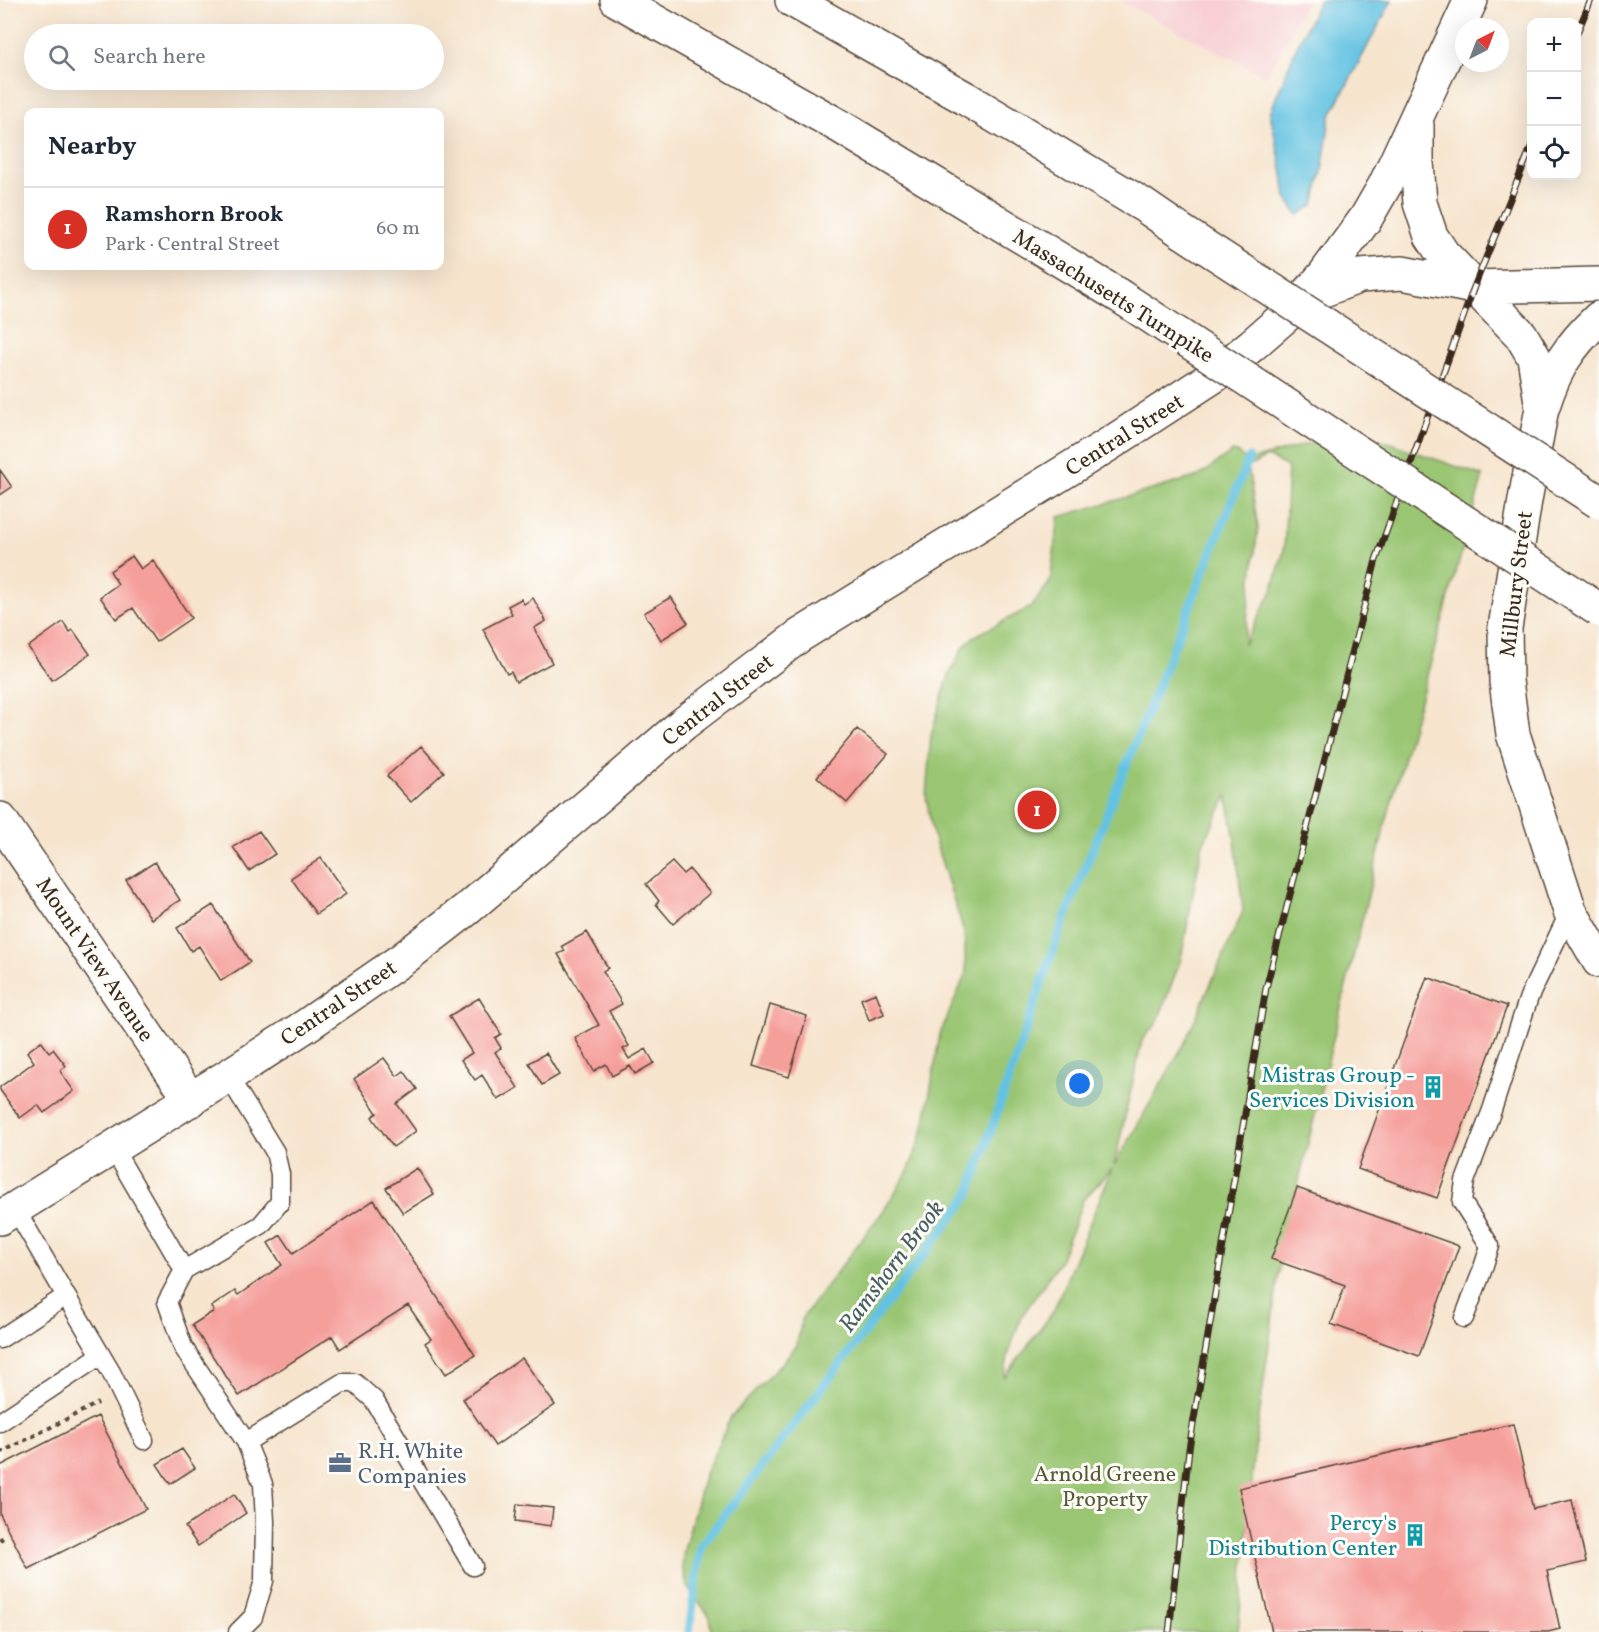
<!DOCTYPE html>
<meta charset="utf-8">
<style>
:root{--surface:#fff;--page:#f6f6f7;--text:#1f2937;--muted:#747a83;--line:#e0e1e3;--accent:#d93025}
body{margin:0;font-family:Vollkorn,serif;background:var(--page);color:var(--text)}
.controls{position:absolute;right:18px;top:18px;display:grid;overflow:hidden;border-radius:12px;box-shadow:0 6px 24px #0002}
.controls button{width:54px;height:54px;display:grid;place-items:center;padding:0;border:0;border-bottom:2px solid var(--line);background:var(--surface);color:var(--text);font:30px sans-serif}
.compass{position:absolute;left:1455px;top:18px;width:54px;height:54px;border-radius:50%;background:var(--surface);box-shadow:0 6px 24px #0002;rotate:42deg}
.you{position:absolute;left:1080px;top:1084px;width:21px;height:21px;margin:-15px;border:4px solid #fff;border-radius:50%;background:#1a73e8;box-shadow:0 0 0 9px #1a73e833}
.badge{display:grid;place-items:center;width:39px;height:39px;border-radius:50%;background:var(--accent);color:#fff;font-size:20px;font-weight:700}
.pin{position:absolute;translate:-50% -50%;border:3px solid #fff;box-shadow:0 2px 6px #0006}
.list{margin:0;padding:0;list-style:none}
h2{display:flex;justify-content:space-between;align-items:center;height:78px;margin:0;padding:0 24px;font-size:26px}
h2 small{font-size:20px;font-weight:400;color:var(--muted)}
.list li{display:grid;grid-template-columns:39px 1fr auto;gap:18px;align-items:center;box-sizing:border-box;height:84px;padding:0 24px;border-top:2px solid var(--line)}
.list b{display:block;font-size:22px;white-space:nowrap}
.list p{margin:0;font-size:20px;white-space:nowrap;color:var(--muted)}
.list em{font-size:20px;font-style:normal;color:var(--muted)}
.icon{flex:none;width:33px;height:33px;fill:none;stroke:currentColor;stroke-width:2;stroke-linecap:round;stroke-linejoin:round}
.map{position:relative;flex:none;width:1599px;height:1632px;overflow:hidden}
.search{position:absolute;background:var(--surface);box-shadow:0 6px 24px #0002;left:24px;top:24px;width:420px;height:66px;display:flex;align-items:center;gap:15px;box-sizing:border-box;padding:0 21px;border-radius:33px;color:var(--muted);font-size:22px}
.panel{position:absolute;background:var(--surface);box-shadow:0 6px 24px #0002;left:24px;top:108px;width:420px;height:162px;border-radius:12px}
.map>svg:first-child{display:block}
.built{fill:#f7cfd4}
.green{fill:#9ac673;stroke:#6a7848;stroke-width:1.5;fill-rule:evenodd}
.water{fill:#64c2e2;stroke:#507680;stroke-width:1.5}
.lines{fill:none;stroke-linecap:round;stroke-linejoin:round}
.stream{stroke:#64c2e2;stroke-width:9}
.building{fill:#f59f9b}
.service-casing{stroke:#574638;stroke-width:21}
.minor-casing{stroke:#574638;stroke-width:36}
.tertiary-casing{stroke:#574638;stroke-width:36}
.motorway-casing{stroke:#574638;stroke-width:36}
.path{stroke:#574638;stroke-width:4;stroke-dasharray:4.5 4.5;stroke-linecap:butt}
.service{stroke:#fff;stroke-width:18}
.minor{stroke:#fff;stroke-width:33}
.tertiary{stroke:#fff;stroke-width:33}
.motorway{stroke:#fff;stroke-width:33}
.rail-casing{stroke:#3b2a1e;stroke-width:7}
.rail{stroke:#fdfcf7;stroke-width:4.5;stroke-dasharray:14;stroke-linecap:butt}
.motorway-bridge-casing{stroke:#574638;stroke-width:36;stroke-linecap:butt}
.motorway-bridge{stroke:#fff;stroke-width:33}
.labels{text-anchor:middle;stroke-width:6;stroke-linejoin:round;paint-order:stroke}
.street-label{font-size:22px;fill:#3b2a1e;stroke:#fdfcf7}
.culture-label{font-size:22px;fill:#0d838f;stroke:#fdfcf7;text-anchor:end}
.service-label{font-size:22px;fill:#4e5e75;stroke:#fdfcf7;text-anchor:start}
.park-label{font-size:22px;fill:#585938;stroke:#fdfcf7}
.water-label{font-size:24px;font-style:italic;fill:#495f63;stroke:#fdfcf7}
</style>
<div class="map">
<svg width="1599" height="1632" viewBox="0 0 1599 1632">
<rect width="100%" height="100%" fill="#fdfcf7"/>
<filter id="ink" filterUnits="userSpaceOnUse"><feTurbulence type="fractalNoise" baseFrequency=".0167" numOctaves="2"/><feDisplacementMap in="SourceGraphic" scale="12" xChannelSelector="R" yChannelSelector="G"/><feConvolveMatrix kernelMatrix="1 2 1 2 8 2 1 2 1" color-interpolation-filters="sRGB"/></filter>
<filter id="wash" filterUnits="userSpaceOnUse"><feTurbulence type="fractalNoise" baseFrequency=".008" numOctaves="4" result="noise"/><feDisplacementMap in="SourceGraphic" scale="24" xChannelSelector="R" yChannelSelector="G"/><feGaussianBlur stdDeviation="1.35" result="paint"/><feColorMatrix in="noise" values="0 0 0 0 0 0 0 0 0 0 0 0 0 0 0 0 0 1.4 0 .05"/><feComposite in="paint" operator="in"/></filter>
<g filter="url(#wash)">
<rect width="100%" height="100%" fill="#f6e4cd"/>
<path class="built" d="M1118,0H1307L1267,77Z"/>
<path class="green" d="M1348,428L1483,476L1385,825L1281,1255L1255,1448L1238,1632H712L710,1617L687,1586L682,1566L684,1550L704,1476L731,1417L781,1364L797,1345L802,1318L884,1210L909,1170L924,1128L940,1034L966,973L964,932L933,835L926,796L931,735L949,675L963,648L973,637L1031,607L1050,582L1059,517L1199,476L1232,452L1239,453L1246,462L1327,438ZM1267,457L1288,467L1284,551L1272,591L1244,645L1258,527L1248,467ZM1227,796L1235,840L1243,911L1185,1042L1114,1166L1142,1040L1157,1023L1181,959L1202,846ZM1112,1169L1053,1312L1004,1378L1008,1355L1021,1317L1060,1261L1083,1200Z"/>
<path class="water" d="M1320,0H1392L1330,117L1322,171L1314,205L1298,215L1286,198L1283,174L1270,113L1295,50Z"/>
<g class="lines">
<path class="stream" d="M689,1632L701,1546L968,1197L1058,936L1249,458"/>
</g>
<g id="blocks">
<path class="building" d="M0,470L12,487L0,495Z
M132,556L141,569L153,560L191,618L156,642L133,608L116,619L100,597L118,584L110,571Z
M671,597L688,623L661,640L644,613Z
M533,598L546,621L534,628L552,663L516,682L511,672L507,674L483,629L512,614L508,606L521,599L524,604Z
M63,622L70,632L73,630L90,654L52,680L28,647Z
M857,729L888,754L847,803L817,777Z
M421,746L444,772L411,802L387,776Z
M259,831L275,854L249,871L233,847Z
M321,858L346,894L316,914L291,878Z
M155,862L180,900L151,919L126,880Z
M672,862L683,874L689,869L710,893L673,924L656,904L659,901L646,884Z
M213,905L250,962L221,981L199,946L191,951L177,928Z
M587,932L608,968L603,971L622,1004L609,1011L629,1046L623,1049L629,1059L646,1049L654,1063L635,1074L630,1066L612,1076L606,1064L594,1071L575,1038L599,1025L558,954L565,951L562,946Z
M1427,977L1507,1006L1437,1198L1358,1169Z
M876,993L884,1014L869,1020L861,999Z
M479,998L501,1034L495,1038L501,1048L495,1052L518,1088L498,1100L482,1075L475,1080L461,1060L472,1053L449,1016Z
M770,1005L807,1016L789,1077L753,1066Z
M41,1041L49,1052L53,1049L66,1066L60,1071L74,1091L44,1113L38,1105L20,1118L0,1090V1087L34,1062L27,1052Z
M546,1053L559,1075L542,1085L529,1063Z
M384,1058L397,1076L404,1071L417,1089L397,1104L416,1131L393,1147L372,1117L377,1113L354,1079Z
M417,1168L434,1194L403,1213L386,1188Z
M1297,1188L1459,1246L1419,1356L1331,1324L1345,1285L1271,1259Z
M374,1200L475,1355L446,1374L425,1343L431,1339L408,1305L340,1349L332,1336L239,1396L192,1325L214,1311L211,1307L235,1291L238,1295L282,1265L268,1243L281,1235L293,1253Z
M522,1358L555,1405L495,1446L463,1399Z
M98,1416L146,1509L28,1569L0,1514V1466Z
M1513,1424L1533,1509L1572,1500L1586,1562L1547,1571L1560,1629L1548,1632H1272L1239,1488Z
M182,1449L195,1468L170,1484L157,1464Z
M234,1494L246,1513L198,1546L185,1527Z
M517,1504L553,1508L551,1526L515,1521Z"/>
</g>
</g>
<g filter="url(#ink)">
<use href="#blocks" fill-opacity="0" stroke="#574638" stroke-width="1.5"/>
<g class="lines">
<g class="service-casing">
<path id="service" d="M228,1076L275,1152L280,1174V1202L261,1225L184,1270L167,1302L183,1347L246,1442L263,1484L265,1522L264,1581L253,1617L238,1632
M113,1148L184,1270
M66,1296L111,1372L144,1440
M1464,1318L1481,1274L1490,1246L1462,1202L1465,1181L1492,1110L1529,997L1570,911
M0,1339L66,1296L15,1208
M0,1422L101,1355
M246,1442L342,1383H355L374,1400L473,1566"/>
</g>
<g class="minor-casing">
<path id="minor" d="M0,819L191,1100"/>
</g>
<g class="tertiary-casing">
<path id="tertiary" d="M1417,125V162L1420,203L1431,236L1443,254L1521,335L1534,357L1542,408L1525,500L1505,628L1506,681L1513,734L1570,911L1599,961
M1308,296L1360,276L1402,273L1474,287L1599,284
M1543,406C1555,368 1570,345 1599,318
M0,1218L228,1076L307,1025L404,958L467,909L683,724L799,636L1111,443L1214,376L1252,345L1297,306L1325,274L1366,218L1385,185L1471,0"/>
</g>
<g class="motorway-casing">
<path id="motorway" d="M617,0L841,127L1118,295
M792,0L965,98L1143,205L1181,231"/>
</g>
<path class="path" d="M0,1453L98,1403
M0,1537L3,1542"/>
<use href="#service" class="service"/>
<use href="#minor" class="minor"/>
<use href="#tertiary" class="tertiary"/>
<use href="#motorway" class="motorway"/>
<g class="rail-casing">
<path id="rail" d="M1576,35L1591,0
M1169,1632L1189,1449L1266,988L1376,560L1474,287L1532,145"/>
</g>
<use href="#rail" class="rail"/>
<g class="motorway-bridge-casing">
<path id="motorway-bridge" d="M1181,231L1599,502
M1118,295L1599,610"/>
</g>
<use href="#motorway-bridge" class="motorway-bridge"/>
</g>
</g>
<defs>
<g id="building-bare" transform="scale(1.8)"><path d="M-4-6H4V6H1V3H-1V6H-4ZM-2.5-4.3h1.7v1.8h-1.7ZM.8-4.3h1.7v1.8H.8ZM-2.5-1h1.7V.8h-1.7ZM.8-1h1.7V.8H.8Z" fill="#0f9aa8" stroke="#fdfcf7" stroke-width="2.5" paint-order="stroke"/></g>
<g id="office-bare" transform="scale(1.8)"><path d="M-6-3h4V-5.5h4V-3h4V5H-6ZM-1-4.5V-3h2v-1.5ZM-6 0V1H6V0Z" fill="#5c6f8a" stroke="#fdfcf7" stroke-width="2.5" paint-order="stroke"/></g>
</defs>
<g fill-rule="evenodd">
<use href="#building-bare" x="1433" y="1087"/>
<use href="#office-bare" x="340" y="1463"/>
<use href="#building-bare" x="1415" y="1535"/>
</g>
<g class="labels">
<g class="street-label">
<text transform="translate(1114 295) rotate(32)" y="8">Massachusetts Turnpike</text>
<text transform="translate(1124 434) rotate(-32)" y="8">Central Street</text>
<text transform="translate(1515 584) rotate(-83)" y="8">Millbury Street</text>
<text transform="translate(717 699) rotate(-38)" y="8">Central Street</text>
<text transform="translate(96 959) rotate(56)" y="8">Mount View Avenue</text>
<text transform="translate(338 1002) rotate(-34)" y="8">Central Street</text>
</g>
<g class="culture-label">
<text x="1415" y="1082">Mistras Group -<tspan x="1415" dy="25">Services Division</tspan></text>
<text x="1397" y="1530">Percy's<tspan x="1397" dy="25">Distribution Center</tspan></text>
</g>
<g class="service-label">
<text x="358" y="1458">R.H. White<tspan x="358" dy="25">Companies</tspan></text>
</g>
<g class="park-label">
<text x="1105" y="1481">Arnold Greene<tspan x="1105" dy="25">Property</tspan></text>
</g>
<g class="water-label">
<text transform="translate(891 1266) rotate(-53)" y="8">Ramshorn Brook</text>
</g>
</g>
</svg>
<div class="controls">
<button>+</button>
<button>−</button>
<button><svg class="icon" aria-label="locate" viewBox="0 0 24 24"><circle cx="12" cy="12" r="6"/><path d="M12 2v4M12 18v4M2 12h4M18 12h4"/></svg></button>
</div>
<svg class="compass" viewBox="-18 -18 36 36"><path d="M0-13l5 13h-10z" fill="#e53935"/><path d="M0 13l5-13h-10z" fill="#747a83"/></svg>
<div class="you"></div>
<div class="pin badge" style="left:1037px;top:810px">1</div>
<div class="search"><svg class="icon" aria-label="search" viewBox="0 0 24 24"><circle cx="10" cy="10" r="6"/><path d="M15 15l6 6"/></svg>Search here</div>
<section class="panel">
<h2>Nearby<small></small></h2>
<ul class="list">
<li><span class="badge">1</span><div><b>Ramshorn Brook</b><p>Park · Central Street</p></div><em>60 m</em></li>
</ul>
</section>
</div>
